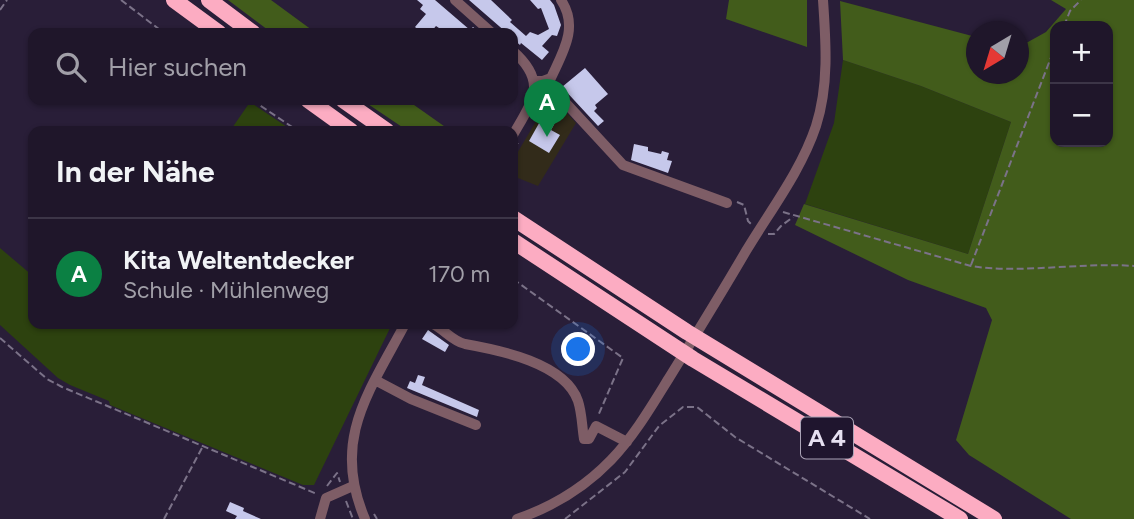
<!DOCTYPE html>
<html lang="de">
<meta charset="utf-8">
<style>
:root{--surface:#1f162a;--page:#271f32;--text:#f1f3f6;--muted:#a19fa8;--line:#3c3547;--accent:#0b8043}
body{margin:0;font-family:Figtree,sans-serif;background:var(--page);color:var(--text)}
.controls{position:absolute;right:21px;top:21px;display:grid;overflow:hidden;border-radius:14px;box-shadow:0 2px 5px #0004}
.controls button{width:63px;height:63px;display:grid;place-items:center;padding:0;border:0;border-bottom:2px solid var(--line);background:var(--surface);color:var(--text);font:35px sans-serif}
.compass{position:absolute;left:966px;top:21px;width:63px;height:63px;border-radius:50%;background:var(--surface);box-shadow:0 2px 5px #0004;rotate:218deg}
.you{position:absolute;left:579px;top:350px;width:24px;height:24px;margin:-18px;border:5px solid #fff;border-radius:50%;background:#1a73e8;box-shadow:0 0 0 10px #1a73e833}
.badge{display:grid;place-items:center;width:46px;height:46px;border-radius:50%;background:var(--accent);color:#fff;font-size:23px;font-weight:700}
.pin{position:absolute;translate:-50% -58px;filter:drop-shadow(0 2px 4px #0008)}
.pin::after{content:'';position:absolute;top:37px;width:24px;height:21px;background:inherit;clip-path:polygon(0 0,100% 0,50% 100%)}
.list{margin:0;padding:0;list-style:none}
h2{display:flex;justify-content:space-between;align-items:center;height:91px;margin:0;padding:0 28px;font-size:30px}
h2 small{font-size:23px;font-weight:400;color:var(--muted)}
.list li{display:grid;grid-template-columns:46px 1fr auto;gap:21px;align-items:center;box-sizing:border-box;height:112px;padding:0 28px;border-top:2px solid var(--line)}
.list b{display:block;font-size:26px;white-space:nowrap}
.list p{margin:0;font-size:23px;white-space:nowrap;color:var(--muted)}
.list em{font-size:23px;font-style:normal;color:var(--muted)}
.icon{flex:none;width:38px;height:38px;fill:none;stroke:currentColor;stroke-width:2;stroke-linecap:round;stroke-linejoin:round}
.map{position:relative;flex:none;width:1134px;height:519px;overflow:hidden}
.search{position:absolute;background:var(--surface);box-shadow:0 2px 5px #0004;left:28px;top:28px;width:490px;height:77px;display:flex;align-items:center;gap:18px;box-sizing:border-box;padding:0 24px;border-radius:14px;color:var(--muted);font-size:26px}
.panel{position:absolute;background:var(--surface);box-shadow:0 2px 5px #0004;left:28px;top:126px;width:490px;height:203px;border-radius:14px}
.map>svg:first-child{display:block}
.education{fill:#322b1a}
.green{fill:#2d420f}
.forest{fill:#425c1b;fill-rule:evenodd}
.building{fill:#c6c8eb}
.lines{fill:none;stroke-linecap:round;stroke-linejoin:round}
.path{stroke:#7b7288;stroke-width:2;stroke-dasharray:7 3.5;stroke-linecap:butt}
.minor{stroke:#7e5d66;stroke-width:10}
.highway{stroke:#fcacc2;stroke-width:16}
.labels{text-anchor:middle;stroke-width:7;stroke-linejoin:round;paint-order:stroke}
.shield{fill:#1f152e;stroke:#aaa3b6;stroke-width:2}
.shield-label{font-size:24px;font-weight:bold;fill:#e6e0f1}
</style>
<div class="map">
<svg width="1134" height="519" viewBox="0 0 1134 519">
<rect width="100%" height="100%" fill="#291e38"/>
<path class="education" d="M551,96L576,123L538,186L513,176V160Z"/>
<path class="green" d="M843,60L921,86L1011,122L968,254L805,204L834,123Z
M250,102L293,131H230Z
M0,248L33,276V324H89L94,328L98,324H392L314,485H303L110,405L109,401L70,385L58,378L0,325Z"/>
<path class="forest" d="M228,0H271L316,33H272Z
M729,0H807V47L726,19Z
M1051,0H1134V519H1071L969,455L956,440L992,320L986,308L908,280L795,225L804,204L968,254L1011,122L921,86L843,60L840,1L976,37V74H1018L1019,47L1046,32L1066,9ZM1108,26V142H1055V26Z
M362,100H407L451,131H408Z"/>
<path class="building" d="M417,0H435L470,30L473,27L480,33H458L449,28L445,32L436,26L430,33H422L415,27L426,14L420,9L423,5Z
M469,0H491L512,20L510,22L526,36L530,32L538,35L549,29L541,8L538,9L530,0H550L554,5L561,25L557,36L552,35L542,46L549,52L542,60L521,43L520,45L513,39V33H507Z
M585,68L608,94L595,105L597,108L594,111L604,121L598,126L562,87Z
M547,109L559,115L551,130L560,135L549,153L529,141Z
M634,144L648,147V151L661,154L662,151L669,153L667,160L672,161L668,173L631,160Z
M428,330L449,345L445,352L422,339Z
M418,375L425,377L422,385L479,410L477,417L407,388L410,381L415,383Z
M230,502L244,508L243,511L261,519H235L237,516L226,511Z"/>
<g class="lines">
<path class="path" d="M121,0L164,33
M0,10L7,0
M1064,26L1070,11L1081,0
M252,100L298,131
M513,153L518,143
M737,202L744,205L748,221L751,224
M783,212L971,266C1021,274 1081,262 1134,266
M768,234H774L781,226L793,217
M971,265L1055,47
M513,279L623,358L598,416
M0,338L47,379L62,387L317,494
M327,486L337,473L340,482
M346,501L353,519
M374,514L377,519
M164,519L203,446
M565,519L625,472L659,426L683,407H697L735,437L870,519"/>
<path class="minor" d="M455,0L492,33
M513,51C548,82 533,100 513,135
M536,81H543L551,87L623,165L727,203
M543,81L551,78C563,52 579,27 561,0
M433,324C445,330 452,341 465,344C499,350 565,363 578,401C582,413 582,427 584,439H589L596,426L627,442
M375,380L411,399L476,425
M320,519L326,498L353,486
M365,519C331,440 369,392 405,324
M517,519C552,507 585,487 611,460C634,436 651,407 669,378C695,336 721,294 746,251C770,211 801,171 816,126C829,85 826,43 823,0"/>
<path class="highway" d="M174,0L219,33
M209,0L253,33
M308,100L351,131
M343,100L387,131
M513,218L687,332L994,519
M513,241L693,359L960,519"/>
</g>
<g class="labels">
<rect class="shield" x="801" y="417.5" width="52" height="41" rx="5"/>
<g class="shield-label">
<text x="827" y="446">A 4</text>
</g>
</g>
</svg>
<div class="controls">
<button>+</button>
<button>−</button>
</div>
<svg class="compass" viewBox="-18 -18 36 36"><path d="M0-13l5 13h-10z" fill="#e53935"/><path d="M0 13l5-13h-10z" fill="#a19fa8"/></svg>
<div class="you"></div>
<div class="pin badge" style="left:547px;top:137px">A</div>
<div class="search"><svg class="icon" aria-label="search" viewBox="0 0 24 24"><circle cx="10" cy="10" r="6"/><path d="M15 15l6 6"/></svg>Hier suchen</div>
<section class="panel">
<h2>In der Nähe<small></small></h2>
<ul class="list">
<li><span class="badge">A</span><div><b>Kita Weltentdecker</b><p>Schule · Mühlenweg</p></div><em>170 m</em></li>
</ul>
</section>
</div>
